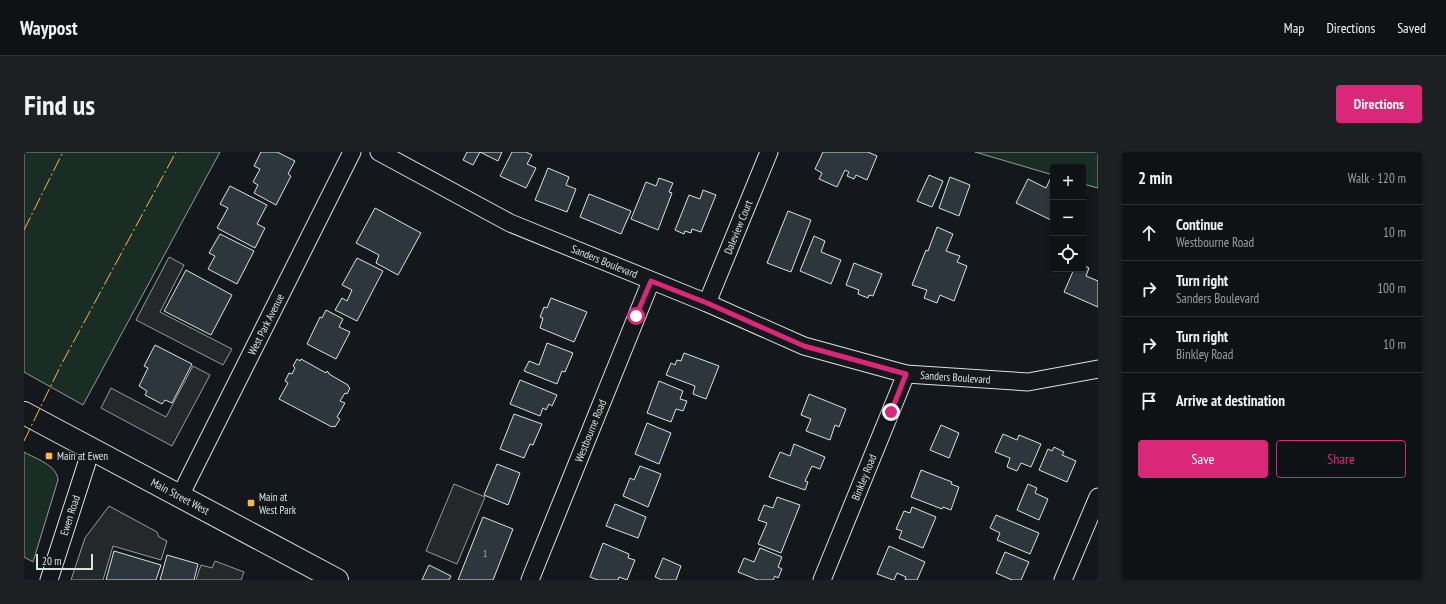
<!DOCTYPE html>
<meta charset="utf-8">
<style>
:root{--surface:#0f1215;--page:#1d2022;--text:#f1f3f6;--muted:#9b9ea0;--line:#2f3234;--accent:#db2777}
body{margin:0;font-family:"PT Sans Narrow",sans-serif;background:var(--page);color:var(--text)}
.controls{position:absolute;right:12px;top:12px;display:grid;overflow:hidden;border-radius:4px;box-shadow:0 1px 3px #0004}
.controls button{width:36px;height:36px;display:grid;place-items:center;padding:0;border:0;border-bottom:1px solid var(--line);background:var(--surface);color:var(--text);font:20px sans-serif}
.scale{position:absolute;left:12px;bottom:10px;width:57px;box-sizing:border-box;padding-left:4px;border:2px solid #d8e6dc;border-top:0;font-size:11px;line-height:14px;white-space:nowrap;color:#d8e6dc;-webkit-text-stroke:3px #14181c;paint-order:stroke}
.stop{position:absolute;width:12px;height:12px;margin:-9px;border:3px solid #db2777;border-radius:50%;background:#fff}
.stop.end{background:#db2777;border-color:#fff;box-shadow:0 1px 4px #0008}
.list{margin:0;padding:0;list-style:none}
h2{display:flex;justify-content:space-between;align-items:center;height:52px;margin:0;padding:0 16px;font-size:17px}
h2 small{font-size:13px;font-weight:400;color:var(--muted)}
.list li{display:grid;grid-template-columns:26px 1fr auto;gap:12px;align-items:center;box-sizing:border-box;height:56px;padding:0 16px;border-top:1px solid var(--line)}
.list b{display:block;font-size:15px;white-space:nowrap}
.list p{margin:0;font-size:13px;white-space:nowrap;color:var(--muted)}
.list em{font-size:13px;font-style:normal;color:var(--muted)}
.actions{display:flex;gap:8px;padding:12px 16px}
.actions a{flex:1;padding:9px 0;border:1px solid var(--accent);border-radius:4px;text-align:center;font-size:14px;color:var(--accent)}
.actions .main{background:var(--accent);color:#fff}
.icon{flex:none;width:22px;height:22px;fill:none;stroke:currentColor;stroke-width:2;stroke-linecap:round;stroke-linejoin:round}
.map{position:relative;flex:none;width:1074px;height:428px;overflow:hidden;border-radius:4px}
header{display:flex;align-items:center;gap:24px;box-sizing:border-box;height:56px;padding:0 20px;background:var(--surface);border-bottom:1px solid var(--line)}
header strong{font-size:19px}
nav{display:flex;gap:22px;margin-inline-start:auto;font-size:14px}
.intro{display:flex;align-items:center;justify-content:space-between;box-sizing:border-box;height:96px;padding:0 24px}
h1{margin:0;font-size:28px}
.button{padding:10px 18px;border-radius:4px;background:var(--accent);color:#fff;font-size:14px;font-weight:700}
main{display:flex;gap:24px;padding:0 24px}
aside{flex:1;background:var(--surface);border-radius:4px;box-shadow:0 1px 3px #0004}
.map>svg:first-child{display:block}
.green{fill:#1a2d24;stroke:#939e99}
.parking{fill:#24282b;stroke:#939e99}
.building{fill:#2c363c;stroke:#d8e6dc}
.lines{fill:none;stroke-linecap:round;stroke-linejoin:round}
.minor-casing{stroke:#d8e6dc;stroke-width:19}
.secondary-casing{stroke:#d8e6dc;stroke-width:24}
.minor{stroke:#14181c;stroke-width:17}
.secondary{stroke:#14181c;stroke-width:22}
.power{stroke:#ffb74d;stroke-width:1;stroke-dasharray:14 3 2 3;stroke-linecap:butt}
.route{stroke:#db2777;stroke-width:5}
.poi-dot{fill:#ffb74d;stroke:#14181c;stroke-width:1.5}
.labels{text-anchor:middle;stroke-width:3;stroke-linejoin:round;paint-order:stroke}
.number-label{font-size:9px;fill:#adbab4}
.street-label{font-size:11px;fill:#d8e6dc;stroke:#14181c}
.poi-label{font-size:11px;fill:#d8e6dc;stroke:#14181c;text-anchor:start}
</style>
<header>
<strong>Waypost</strong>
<nav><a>Map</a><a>Directions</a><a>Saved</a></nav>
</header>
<div class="intro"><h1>Find us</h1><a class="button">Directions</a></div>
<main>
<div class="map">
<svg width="1074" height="428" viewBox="0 0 1074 428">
<rect width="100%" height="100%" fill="#14181c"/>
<path class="green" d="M0,0H196L59,253L0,220Z
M951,0H1074V36L1059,32V15H1029V23Z
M0,300C12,307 33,313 34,328L9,410L0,405Z"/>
<path class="parking" d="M145,105L160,113L136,160L208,197L199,213L112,168Z
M169,214L186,223L148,294L77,256L87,236L142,265Z
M430,332L461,345L433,412L402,399Z
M85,354L133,380L135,385L143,389L137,408L89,394L79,428H47L61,386Z
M191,409L220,420L217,428H172L177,413L188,416Z"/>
<path class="building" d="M237,0H253L271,9L264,22L267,24L252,53L230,41L234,33L229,30L236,17L230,14Z
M443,0H478L474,9L456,0L449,13L439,8Z
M488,0H502L508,3L503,12L512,16L502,36L476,24Z
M799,0H844L853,4L843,28L832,23L830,27L823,24L825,20L821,18L813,35L795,27L798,21L791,17Z
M524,16L545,25L542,33L552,37L543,60L511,48Z
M1029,21V69L992,51L1004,27L1022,36Z
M905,23L919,29L908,55L893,49Z
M926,25L946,33L935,64L915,56Z
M635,26L649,31L645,40L648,41L634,78L607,67L622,30L632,34Z
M206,34L243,53L233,72L241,76L231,96L193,76L204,56L196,52Z
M679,38L692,43L677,80L668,77L667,81L661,79L660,82L651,78L665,43L676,47Z
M565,42L607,59L597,82L556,65Z
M351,56L397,81L374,123L352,111L355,103L332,91Z
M764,59L787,68L767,120L743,111Z
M913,75L929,82L922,99L936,104L933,110L943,114L930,149L916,143L913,151L900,146L903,138L888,133L902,98L904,99Z
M196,82L230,99L213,132L184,117L191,104L185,101Z
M790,84L801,89L797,100L817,108L807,132L776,119Z
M333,106L359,119L333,169L311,158L318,146L323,149L328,138L318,133Z
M830,111L858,122L849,144L845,143L844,146L834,142L835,138L822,133Z
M1059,113L1065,116L1062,124L1074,129V155L1040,140L1050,117H1059Z
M162,118L208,143L187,183L140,159Z
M527,146L563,160L550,190L516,176L519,166L516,165L520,155L523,156Z
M302,158L319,167L315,175L326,180L312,207L283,192L296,165L298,166Z
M523,191L549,201L541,220L538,219L533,232L500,219L505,209L515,213Z
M131,193L168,212L148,251L141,248L138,252L121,243L123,239L115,234L124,216L120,214Z
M660,201L695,214L682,247L669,242L671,234L642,223L647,211L651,213L653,208L657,209Z
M273,207L276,209L277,207L302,221L303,219L305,221V222L324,233V234L326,236L323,242L321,241L316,249L321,251L313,265L316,267L311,275L309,274L308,275L255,247L264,231L261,229L265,221L268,222L271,216L269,214Z
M496,228L533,243L528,254L525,252L522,258L519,256L516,264L486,252Z
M635,229L659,239L656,247L663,249L659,259L652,257L647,270L623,261Z
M785,242L822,257L815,275L811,273L806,288L782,279L787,267L777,263Z
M490,262L518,272L509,293L506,292L500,306L476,297Z
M623,271L647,281L635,312L611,302Z
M917,273L935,281L925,306L906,298Z
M979,282L993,288L995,283L1017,292L1007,315L997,311L993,319L983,315L986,306L971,300Z
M770,292L801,305L796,317L788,314L781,329L784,330L781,338L745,325L756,300L766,304Z
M1030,295L1040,300L1038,303L1052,309L1043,330L1015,318L1024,297L1028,299Z
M473,312L496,321L484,353L460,343Z
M616,314L637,322L624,355L599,344L606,326L610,328Z
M897,318L928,330L927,332L935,335L927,358L919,355L918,357L887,345Z
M1004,332L1013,336L1011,341L1024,347L1015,368L993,358Z
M753,345L776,353L757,401L734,392L743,371L734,368L740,353L749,356Z
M591,352L622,365L614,386L582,374Z
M888,355L912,365L899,396L875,386L878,379L872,377L880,359L886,361Z
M972,363L1015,381L1006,402L973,388L976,381L966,376Z
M459,365L489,377L469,428H434Z
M579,391L605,402L604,406L611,408L603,428L595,425L594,428H574L566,425Z
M865,394L901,410L893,428H881L882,425L873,421L870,428H869L853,422Z
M736,396L758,405L754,415L758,417L754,426L751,424L749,428H734L714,420L720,406L730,410Z
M90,399L137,413L132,428H82Z
M981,400L1005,410L997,428H988L972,421Z
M143,403L174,412L170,428H136Z
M639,406L657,414L652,428H638L631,425Z
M405,413L427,424L425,428H398Z"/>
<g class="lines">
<g class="minor-casing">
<g id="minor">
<path id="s1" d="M355,0L486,71L683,151L780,194L882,222L1004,230L1074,217"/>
<path id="s2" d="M683,151L745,0"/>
<path id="s3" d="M156,344L328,0"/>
<path id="s4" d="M25,428L67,298"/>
<path id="s5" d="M506,428L627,129"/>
<path id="s6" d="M798,428L882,222"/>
<path d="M1039,428L1074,345"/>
</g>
</g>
<g class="secondary-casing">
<g id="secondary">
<path id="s7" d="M0,261L313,428"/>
</g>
</g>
<use href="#minor" class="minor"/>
<use href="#secondary" class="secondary"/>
<path class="power" d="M0,78L39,0
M0,289L37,213L152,0"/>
</g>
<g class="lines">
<path class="route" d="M612,164L627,129L683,151L780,194L882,222L867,260"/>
</g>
<g class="poi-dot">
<rect x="21" y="300" width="8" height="8" rx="2"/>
<rect x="223" y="347" width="8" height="8" rx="2"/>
</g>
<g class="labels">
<g class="number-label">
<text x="461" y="405">1</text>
</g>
<g class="street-label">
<text dy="4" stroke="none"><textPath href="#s2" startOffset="82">Daleview Court</textPath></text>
<text dy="4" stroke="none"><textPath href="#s1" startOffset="251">Sanders Boulevard</textPath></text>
<text dy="4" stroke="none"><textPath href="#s3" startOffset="192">West Park Avenue</textPath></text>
<text dy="4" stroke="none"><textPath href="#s1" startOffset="623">Sanders Boulevard</textPath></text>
<text dy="4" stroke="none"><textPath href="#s5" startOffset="161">Westbourne Road</textPath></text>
<text dy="4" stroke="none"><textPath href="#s6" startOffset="111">Binkley Road</textPath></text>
<text dy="4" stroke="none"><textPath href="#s7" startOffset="177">Main Street West</textPath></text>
<text dy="4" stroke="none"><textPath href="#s4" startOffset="68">Ewen Road</textPath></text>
</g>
<g class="poi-label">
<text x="33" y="308">Main at Ewen</text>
<text x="235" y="349">Main at<tspan x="235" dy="13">West Park</tspan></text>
</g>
</g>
</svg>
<div class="controls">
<button>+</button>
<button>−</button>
<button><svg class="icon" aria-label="locate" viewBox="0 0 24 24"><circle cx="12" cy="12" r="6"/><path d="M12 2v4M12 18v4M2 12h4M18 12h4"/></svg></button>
</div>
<div class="scale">20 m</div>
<div class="stop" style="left:612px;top:164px"></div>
<div class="stop end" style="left:867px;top:260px"></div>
</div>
<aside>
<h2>2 min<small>Walk · 120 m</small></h2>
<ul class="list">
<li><svg class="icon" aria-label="ahead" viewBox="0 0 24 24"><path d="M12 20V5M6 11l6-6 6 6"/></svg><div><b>Continue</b><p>Westbourne Road</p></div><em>10 m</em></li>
<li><svg class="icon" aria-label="right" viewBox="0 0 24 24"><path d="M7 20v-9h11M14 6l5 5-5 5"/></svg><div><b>Turn right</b><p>Sanders Boulevard</p></div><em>100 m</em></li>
<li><svg class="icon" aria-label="right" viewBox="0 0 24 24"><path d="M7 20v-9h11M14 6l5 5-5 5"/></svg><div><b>Turn right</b><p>Binkley Road</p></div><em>10 m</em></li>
<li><svg class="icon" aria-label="arrive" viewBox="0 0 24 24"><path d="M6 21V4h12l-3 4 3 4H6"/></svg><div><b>Arrive at destination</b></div></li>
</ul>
<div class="actions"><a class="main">Save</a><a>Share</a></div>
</aside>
</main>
